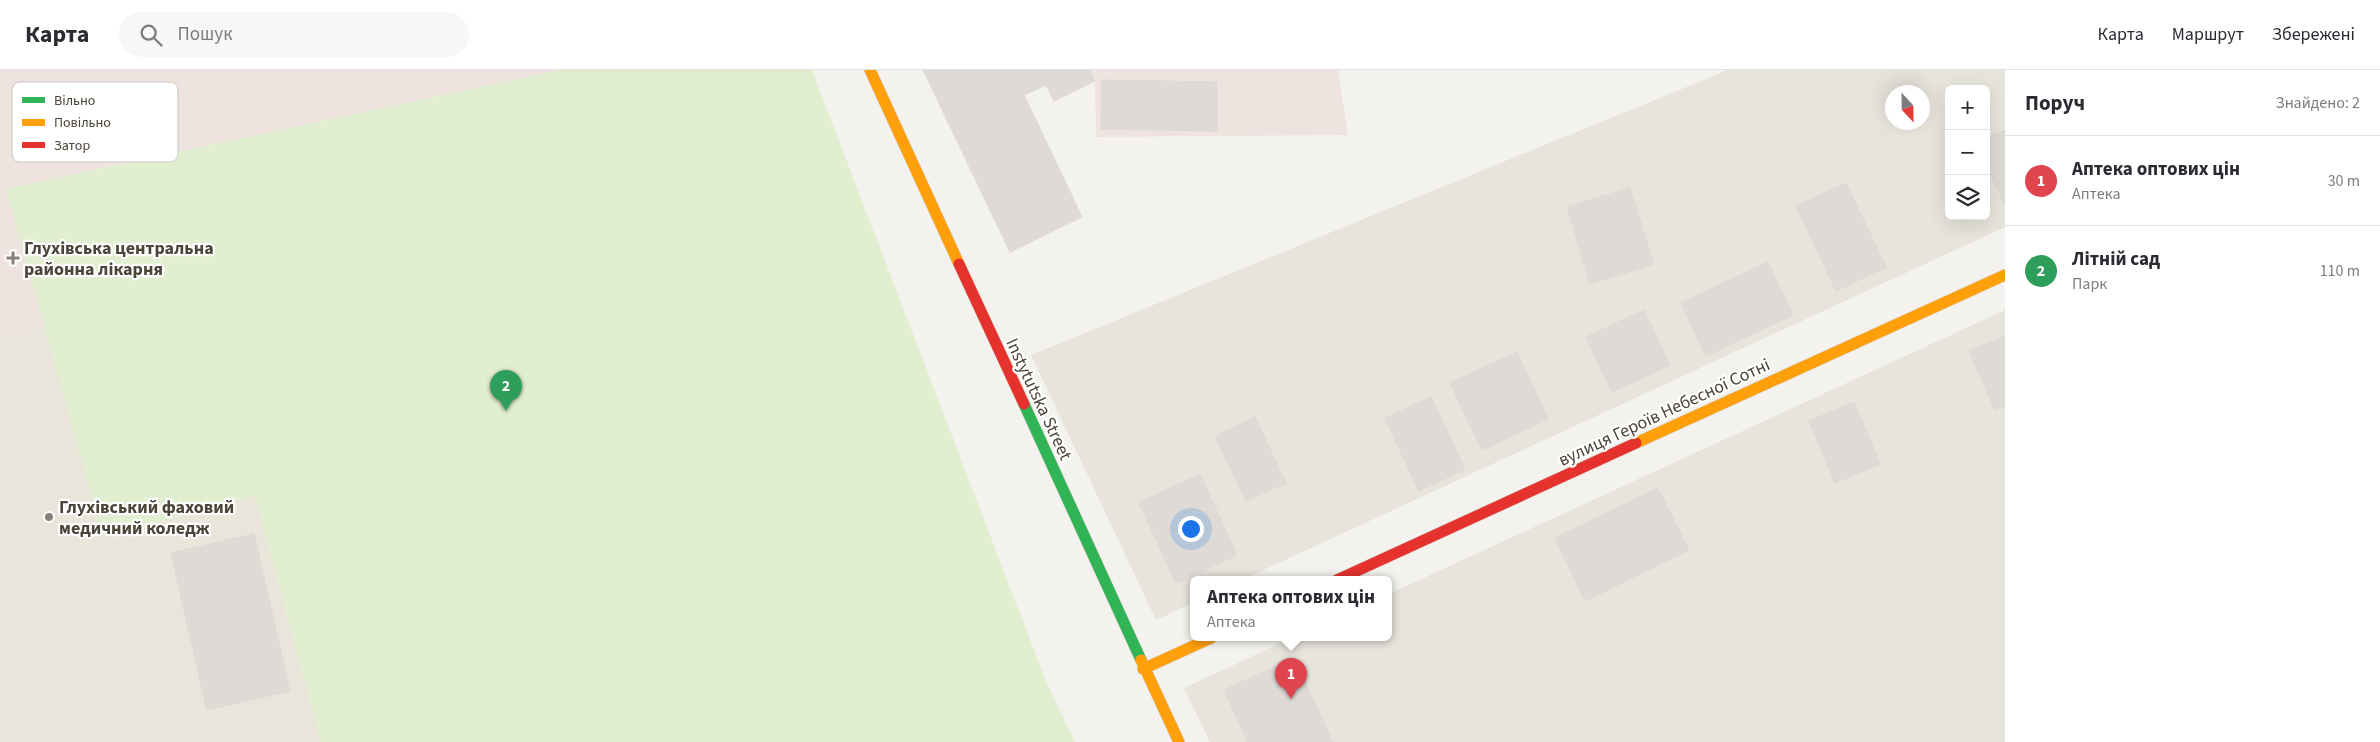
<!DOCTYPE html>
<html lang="uk">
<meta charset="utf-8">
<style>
:root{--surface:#fff;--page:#f7f7f7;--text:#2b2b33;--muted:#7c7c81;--line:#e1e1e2;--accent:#b45309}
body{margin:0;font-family:"Source Sans 3",sans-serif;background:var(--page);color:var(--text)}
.controls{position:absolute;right:15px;top:15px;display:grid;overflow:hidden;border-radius:8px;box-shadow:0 5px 20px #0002}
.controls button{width:45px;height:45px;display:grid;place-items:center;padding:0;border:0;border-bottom:1px solid var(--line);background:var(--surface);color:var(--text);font:25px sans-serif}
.compass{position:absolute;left:1885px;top:15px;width:45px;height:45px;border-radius:50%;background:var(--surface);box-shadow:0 5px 20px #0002;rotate:158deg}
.you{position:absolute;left:1190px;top:458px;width:18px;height:18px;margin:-12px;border:4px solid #fff;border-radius:50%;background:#1a73e8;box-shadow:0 0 0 8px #1a73e833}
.badge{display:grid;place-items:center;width:32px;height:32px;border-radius:50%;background:var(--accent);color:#fff;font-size:16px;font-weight:700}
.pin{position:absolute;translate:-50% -41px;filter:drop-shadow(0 1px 2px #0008)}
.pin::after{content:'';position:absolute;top:26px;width:18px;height:15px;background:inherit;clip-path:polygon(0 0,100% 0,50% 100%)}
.popup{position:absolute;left:1190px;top:506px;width:202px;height:65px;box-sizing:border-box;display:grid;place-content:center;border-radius:8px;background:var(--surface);filter:drop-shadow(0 1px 4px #0005);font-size:16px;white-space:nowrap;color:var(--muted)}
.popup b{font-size:19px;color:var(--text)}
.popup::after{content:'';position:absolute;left:50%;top:100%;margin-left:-10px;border:10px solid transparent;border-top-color:var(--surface)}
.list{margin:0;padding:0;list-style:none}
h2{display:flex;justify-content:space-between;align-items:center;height:65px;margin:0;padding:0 20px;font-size:21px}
h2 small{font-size:16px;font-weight:400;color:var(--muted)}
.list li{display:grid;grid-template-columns:32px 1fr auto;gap:15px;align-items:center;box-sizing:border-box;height:90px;padding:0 20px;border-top:1px solid var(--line)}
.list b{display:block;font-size:19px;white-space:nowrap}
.list p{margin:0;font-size:16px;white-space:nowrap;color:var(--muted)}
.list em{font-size:16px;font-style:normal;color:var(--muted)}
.icon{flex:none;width:28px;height:28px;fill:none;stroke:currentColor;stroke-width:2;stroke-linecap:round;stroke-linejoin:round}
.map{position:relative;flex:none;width:2005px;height:672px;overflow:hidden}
header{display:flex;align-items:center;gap:30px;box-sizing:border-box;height:70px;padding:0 25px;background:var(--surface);border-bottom:1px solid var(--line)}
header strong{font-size:24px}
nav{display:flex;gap:28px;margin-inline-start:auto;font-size:18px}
.search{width:350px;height:45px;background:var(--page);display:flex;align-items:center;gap:12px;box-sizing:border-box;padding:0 18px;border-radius:28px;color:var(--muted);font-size:19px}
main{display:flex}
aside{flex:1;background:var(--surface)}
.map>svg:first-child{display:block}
.residential{fill:#e7e4dc;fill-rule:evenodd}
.education{fill:#eae5da}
.medical{fill:#eee3df}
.green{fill:#e1eecf}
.building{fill:#dedbd6;stroke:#dcd9d4}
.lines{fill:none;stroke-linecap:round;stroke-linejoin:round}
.fast-casing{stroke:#d3cfc5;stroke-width:12}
.slow-casing{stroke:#d3cfc5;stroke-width:12}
.jam-casing{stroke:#d3cfc5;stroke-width:12}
.fast{stroke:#30b455;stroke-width:11}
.slow{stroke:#ff9f0a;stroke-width:11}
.jam{stroke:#e5322d;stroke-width:11}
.poi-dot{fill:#868178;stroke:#fff;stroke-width:2}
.labels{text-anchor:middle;stroke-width:4.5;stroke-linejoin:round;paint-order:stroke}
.poi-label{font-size:18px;font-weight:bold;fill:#4b4439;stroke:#fff;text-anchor:start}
.street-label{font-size:18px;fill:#4b4439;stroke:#fff}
.key{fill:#fff;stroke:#c9c7c4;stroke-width:1}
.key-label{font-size:14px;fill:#4b4439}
</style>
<header>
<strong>Карта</strong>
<div class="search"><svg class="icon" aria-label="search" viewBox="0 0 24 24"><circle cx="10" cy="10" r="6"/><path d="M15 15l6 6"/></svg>Пошук</div>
<nav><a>Карта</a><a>Маршрут</a><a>Збережені</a></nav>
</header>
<main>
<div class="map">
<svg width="2005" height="672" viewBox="0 0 2005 672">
<rect width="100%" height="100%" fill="#f4f2ee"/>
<path class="residential" d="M1728,0H2005V157L1242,510H1194L1193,533L1156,550L1031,285ZM1949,19H1986V146H1949ZM1892,22H1922V52H1892Z
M2005,240V672H1210L1184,618L1292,568H1388L1389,524Z"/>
<path class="education" d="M46,257L103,467L255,426L321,672H0V268Z"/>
<path class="medical" d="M0,0H560L6,119L46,257L0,268Z
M1091,0H1338L1348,65L1096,67L1095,10Z"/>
<path class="green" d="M560,0H812L1046,611L1075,672H321L255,426L103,467L6,119Z"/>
<path class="building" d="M923,0H1090L1095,11L1054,31L1046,15L1024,25L1082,147L1010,182Z
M1102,10L1217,12V61L1101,59Z
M2005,60V135L1986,95V69Z
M1846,113L1886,197L1836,221L1796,136Z
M1630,118L1654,194L1590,214L1567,137Z
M1768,192L1793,245L1706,286L1681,233Z
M1644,240L1670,295L1612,322L1586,267Z
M2005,266V336L1995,340L1969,281Z
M1517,282L1548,349L1482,380L1450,313Z
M1431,327L1465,399L1419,421L1385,348Z
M1854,332L1880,394L1835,413L1809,351Z
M1255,347L1286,413L1246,431L1215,366Z
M1200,404L1237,485L1176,513L1139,433Z
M1658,418L1689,480L1585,531L1555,468Z
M254,464L290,621L207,640L171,483Z
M1294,588L1333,672H1248L1224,620Z"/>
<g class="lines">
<g class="fast-casing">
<path id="fast" d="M1024,334L1141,590"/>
</g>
<g class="slow-casing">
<path id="slow" d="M870,0L959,194
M1636,373L2005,205
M1141,590L1179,672
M1143,599L1211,568"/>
</g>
<g class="jam-casing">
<path id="jam" d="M959,194L1024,334
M1337,510L1636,373"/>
</g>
<use href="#fast" class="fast"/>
<use href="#slow" class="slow"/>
<use href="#jam" class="jam"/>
</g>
<g class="poi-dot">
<path d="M10.5 180.5h5v5h5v5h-5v5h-5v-5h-5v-5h5z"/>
<circle cx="49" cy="447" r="5"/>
</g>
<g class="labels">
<g class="poi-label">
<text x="24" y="184">Глухівська центральна<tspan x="24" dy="21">районна лікарня</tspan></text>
<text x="59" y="443">Глухівський фаховий<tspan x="59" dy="21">медичний коледж</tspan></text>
</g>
<g class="street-label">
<text transform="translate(1039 329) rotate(65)" y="6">Instytutska Street</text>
<text transform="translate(1664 342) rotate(-25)" y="6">вулиця Героїв Небесної Сотні</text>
</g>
</g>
<rect x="12" y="12" width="166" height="80" rx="8" class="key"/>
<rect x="22" y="27" width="23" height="6" fill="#30b455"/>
<rect x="22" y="49" width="23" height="7" fill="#ff9f0a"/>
<rect x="22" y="72" width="23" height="6" fill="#e5322d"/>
<g class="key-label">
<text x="54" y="35">Вільно</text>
<text x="54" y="57">Повільно</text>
<text x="54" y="80">Затор</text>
</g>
</svg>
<div class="controls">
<button>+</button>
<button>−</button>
<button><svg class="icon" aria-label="layers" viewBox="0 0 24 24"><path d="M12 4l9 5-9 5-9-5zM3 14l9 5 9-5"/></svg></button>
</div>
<svg class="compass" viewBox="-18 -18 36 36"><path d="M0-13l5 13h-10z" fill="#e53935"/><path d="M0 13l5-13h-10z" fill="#7c7c81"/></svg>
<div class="you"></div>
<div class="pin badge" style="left:1291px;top:629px;background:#e0444e">1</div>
<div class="popup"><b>Аптека оптових цін</b>Аптека</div>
<div class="pin badge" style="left:506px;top:341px;background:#2e9e5b">2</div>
</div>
<aside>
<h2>Поруч<small>Знайдено: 2</small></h2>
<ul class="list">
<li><span class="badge" style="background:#e0444e">1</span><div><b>Аптека оптових цін</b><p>Аптека</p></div><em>30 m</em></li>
<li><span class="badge" style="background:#2e9e5b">2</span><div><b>Літній сад</b><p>Парк</p></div><em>110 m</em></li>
</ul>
</aside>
</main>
